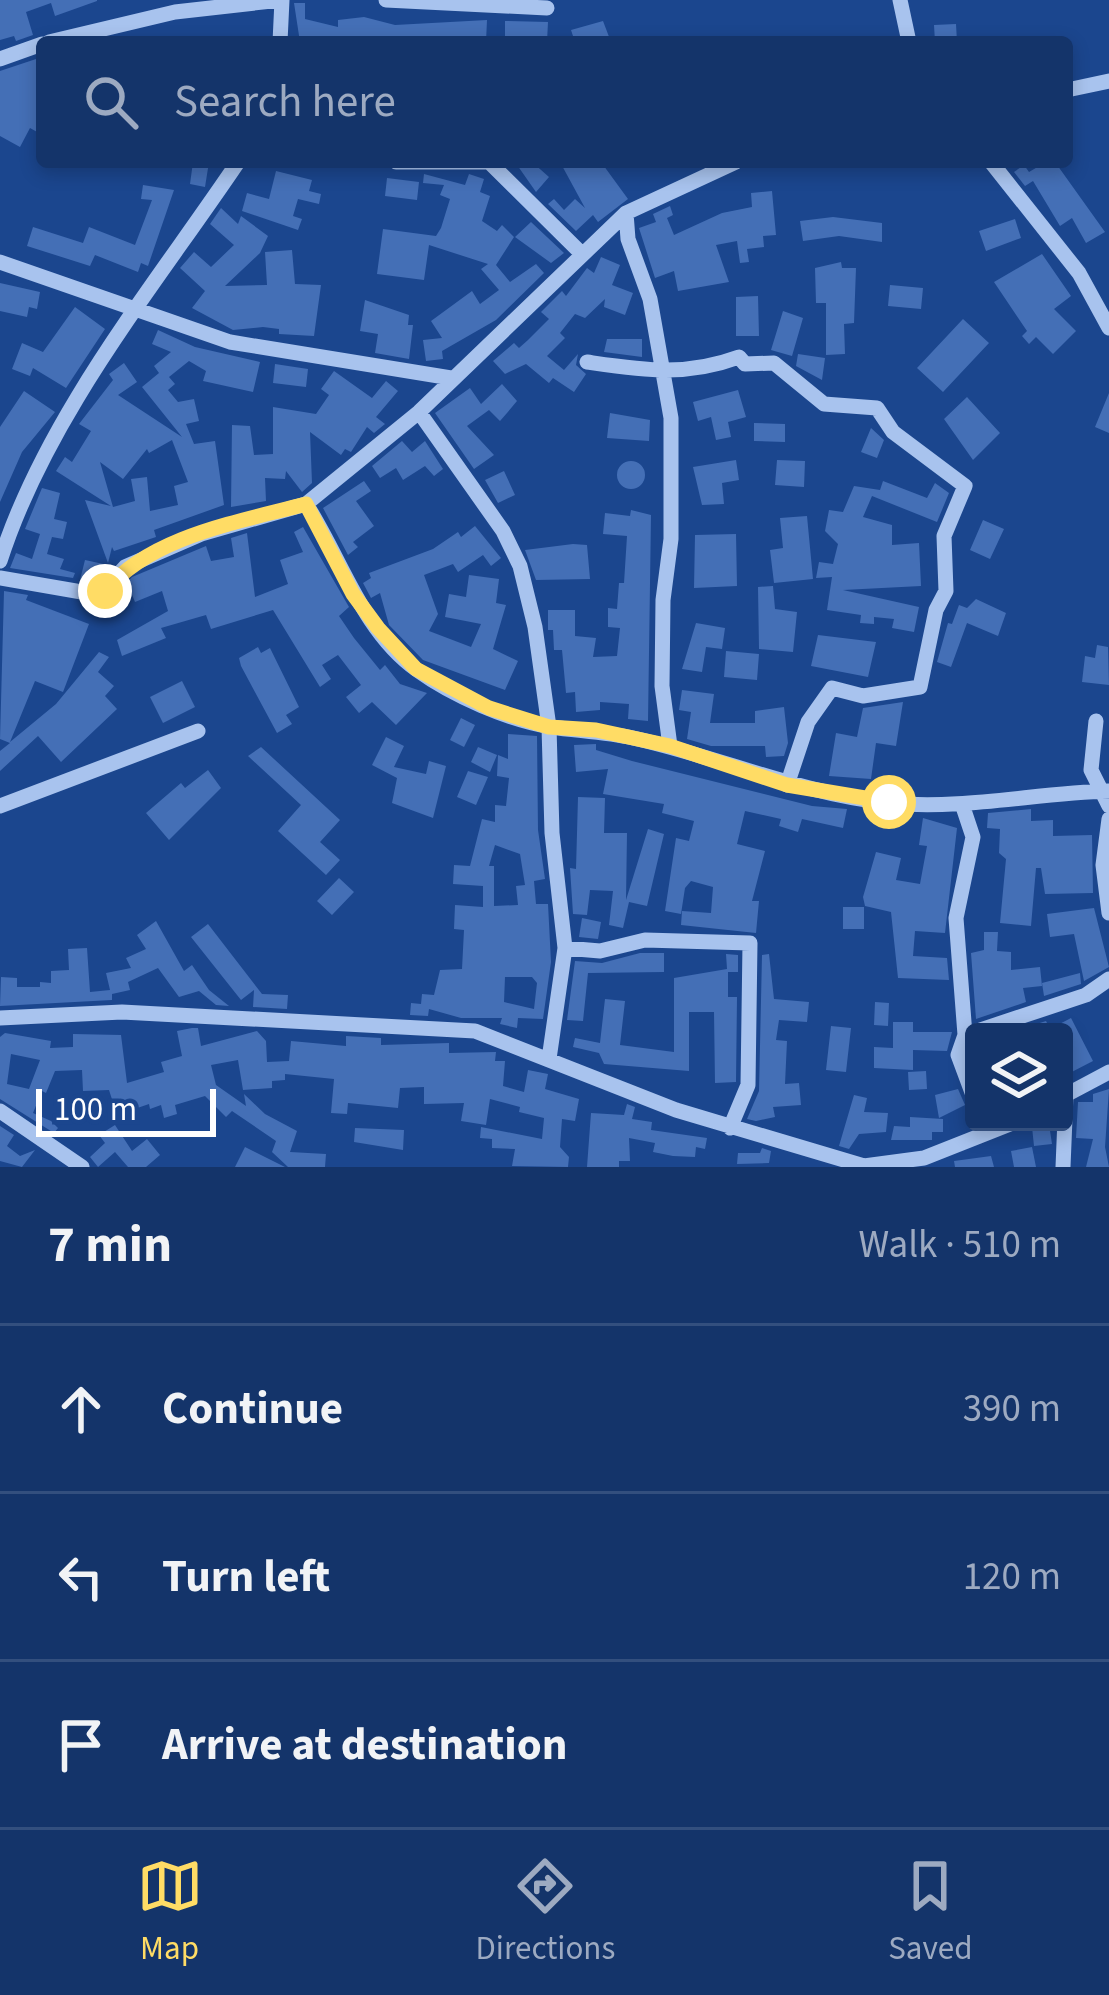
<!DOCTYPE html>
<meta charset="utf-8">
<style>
:root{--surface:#14346a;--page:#213f72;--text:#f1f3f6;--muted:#9daac1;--line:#334f7e;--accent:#ffdc65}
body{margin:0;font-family:"Source Sans 3",sans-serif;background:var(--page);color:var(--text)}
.controls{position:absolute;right:36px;bottom:36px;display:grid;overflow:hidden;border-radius:12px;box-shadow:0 6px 18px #0003}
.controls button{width:108px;height:108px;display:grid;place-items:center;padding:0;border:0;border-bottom:3px solid var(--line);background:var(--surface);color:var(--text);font:60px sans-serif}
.scale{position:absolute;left:36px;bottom:30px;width:180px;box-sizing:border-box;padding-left:12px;border:6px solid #fff;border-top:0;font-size:33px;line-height:42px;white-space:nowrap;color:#fff;-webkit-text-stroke:9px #1b468e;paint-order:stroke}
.stop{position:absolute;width:36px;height:36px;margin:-27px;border:9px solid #ffdc65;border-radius:50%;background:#fff}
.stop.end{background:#ffdc65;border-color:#fff;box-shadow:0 3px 12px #0008}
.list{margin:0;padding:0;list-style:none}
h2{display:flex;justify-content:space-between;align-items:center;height:156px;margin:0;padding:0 48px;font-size:51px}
h2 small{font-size:39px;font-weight:400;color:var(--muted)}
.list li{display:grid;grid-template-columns:78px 1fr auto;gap:36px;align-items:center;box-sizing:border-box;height:168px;padding:0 48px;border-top:3px solid var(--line)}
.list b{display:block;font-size:45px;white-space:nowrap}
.list em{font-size:39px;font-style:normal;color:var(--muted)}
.icon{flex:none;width:66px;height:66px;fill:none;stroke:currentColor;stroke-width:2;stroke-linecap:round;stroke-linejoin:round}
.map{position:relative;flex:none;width:1109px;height:1167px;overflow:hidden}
.search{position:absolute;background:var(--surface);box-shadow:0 6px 18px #0003;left:36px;right:36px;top:36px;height:132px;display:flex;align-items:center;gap:30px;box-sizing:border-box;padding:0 42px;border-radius:12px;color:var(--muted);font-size:45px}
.sheet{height:660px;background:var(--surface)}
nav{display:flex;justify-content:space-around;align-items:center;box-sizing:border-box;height:168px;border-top:3px solid var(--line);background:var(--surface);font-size:33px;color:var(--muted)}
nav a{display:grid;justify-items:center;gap:6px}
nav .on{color:var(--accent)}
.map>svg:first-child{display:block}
.building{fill:#446fb6;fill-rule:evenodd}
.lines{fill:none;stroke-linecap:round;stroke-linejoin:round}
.minor{stroke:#a8c3ee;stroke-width:15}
.route{stroke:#ffdc65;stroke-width:15}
</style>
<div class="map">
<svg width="1109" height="1167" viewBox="0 0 1109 1167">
<rect width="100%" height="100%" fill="#1b468e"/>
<path class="building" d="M0,0H97V1L55,16L51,3L26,12L33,35L16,41L14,36L0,40Z
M294,3H305V19L338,27V20L364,17L395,25L487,20L486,42H300Z
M505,21L548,22L547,42H505Z
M603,21L611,42H575L571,30Z
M956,24L957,42H935L934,25Z
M42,57V127L39,133L30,128L20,147L0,136V71Z
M193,162H209L205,187L190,184Z
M515,162H532L549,177L536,192Z
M560,162H601L628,199L598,222L593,215L576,231L548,204L554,199L564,210L575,199L585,208Z
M1046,162H1055L1105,232L1086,243L1072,218L1060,226L1033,181L1025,186L1014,172L1024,165L1029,172Z
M276,171L312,180L309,191L321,194L319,204L298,199L293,216L302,219L298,230L242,211L247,193L269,199Z
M424,174L465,185L469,174L484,179L480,192L490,196L482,221L497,231L502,225L514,237L496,265L510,282L536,264L544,273L496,320L442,351L443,359L426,361L423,340L442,338L431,321L472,291L480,304L499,290L481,269L488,264L429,245L424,280L377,274L383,229L436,236L441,228L450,199L440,195L444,185L423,183Z
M387,178L419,182L417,200L385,196Z
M143,185L174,190L148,266L141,263L138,272L95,255L90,266L27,246L33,227L83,243L89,227L135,245L152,200L141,199Z
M772,191L776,235L763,236L764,247L747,249L749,262L740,263L737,241L716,245L729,282L678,291L674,271L655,278L639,228L656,222L653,214L670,206L673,215L667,218L674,235L722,213L752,207L751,193Z
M221,208L238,224L241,216L268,236L260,253L225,286L267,285L265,252L292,250L295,284L321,285L314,336L279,334V329L263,327L233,330L192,308L205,291L180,268L194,252L211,267L234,245L210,224Z
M833,217L882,223V242L839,236L803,241L800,221Z
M1015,219L1021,238L986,251L979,231Z
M531,222L564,253L551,263L515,237Z
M1042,254L1071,296L1054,309L1076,331L1053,354L1036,337L1029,344L1022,336L1027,331L994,282Z
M601,257L620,265L612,285L633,293L625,315L604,307L605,299L585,318L575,314L560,333L565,338L547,356L564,370L578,354L576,365L586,374L574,392L553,378L549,383L526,364L505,374L493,361L514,343L519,348L528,340L549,319L541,312L562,291L566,296L587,268L594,273Z
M841,262L842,268H856L854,323L844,324L845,354L826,355V303H816L815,268Z
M0,283L40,292L37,309L29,307L27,317L0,311Z
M890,285L923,288L921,309L888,306Z
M758,296L759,336H736V297Z
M365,300L409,315L408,325H413L409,359L375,353L378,334L360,331Z
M75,307L105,329L66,388L33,368L30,376L12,369L22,343L43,352Z
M783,311L803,318L792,356L771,350Z
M963,319L989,343L943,392L917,368Z
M158,330L195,347L260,362L253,392L203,381L206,371L189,361L169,377L175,384L168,390L178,402L194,399L199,421L186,424L194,444L215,441L224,505L154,530L156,537L114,551L112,547L108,563L85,500L111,506L56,471L65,457L72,462L91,431L79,424L113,380L109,374L124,363L137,382L118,395L182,437L142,387L159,373L154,366L171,352L152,344ZM172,440L188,482L174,486L178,505L150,511L147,477L131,479L135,501L113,507L100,462L123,479L147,449L149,453Z
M607,339H642V357L604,352Z
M798,354L825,358L822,380L796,366Z
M275,364L308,369L306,387L273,383Z
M334,371L372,398L386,381L398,391L376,417L385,424L374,433L367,427L351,452L345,449L341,455L310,432L312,483L302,492L286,471L285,479L265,478L266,501L231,507L232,425L250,426L254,455L273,454V407L316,414L329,395L321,389Z
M502,384L517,401L507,413L500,421L489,410L467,426L494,455L474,469L435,413L470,388L481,404Z
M738,390L746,417L728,422L731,437L716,440L711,417L698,421L693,402Z
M24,391L55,412L22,452L0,502V427Z
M1109,393V433L1095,427Z
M967,397L1000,433L973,460L944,419Z
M610,413L650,420L649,441L607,438Z
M754,423L785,424V442L754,441Z
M871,428L884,440L877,458L861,452Z
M402,441L412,452L425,441L443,469L434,476L425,466L403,480L396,468L380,478L372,466Z
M736,460L739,480L722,483L724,504L702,505L693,467Z
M777,460L805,461L804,487L775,485Z
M617 475a14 14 0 1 1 28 0a14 14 0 1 1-28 0Z
M504,471L515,495L498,503L485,480Z
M364,481L371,491L356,501L374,526L353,542L358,547L348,555L323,508Z
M883,481L927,498L935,483L949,493L937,522L872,496L863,517L892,525V545L919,543L921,586L843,590L919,607L914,632L892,628L894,619L874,617V624L860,623L861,615L827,610L832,577L816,578L819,562L833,564L838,544L825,531L829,510L843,512L854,486L880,490Z
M42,488L60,493L54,519L67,522L63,539L52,537L47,554L64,559L60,569L75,573L73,578L10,568L16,553L32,559L40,534L25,529Z
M631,510L651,515L648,721L628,719L629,704L600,702V710L576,712L575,692L566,693L562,650H554L553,630H548V610H575V636L596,638L593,657L617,656L620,628L608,627V608L617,609L619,583H624L627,536L603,534L605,513L630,516Z
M807,516L813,579L774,583L770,550L783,548L780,518Z
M983,520L1004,529L990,559L970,550Z
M475,526L501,558L491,566L483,555L458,572L453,564L424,575L438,614L429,631L471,647L481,624L445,617L449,594L466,597L469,575L499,579L496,603L506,605L493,649L518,661L505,690L423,660L389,625L380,593L371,598L363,583L371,578L369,573L433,549L458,532L461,537Z
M303,527L349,607L339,616L354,638L380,670L385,665L400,684L427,693L396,725L372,702L359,713L346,697L361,685L338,655L322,665L331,679L320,687L273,610L211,629L206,615L161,628L166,638L122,656L117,640L168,611L162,591L135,602L127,582L132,577L206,546L211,561L234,557L231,538L247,533L255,597L288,584L280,560L303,552L294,532Z
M736,534L737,586L694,588L695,535Z
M573,544L587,545L590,579L536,580L525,550Z
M85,560L108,565L95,582L80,580Z
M773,586L775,609L797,612L793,652L759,649L758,587Z
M4,591L28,595L26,600L89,624L63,692L35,681L10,742L56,704L99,652L109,657L98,672L114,686L105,696L117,709L61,762L38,736L0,771V751L10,743L0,739Z
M976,599L1006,613L998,636L967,623L951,667L937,662L948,623L952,624L959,605L967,608Z
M696,623L725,628L722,649L706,647L702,672L682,669Z
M818,635L876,642L868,677L811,666Z
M1097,645L1108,647L1109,685L1082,682L1085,656L1095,658Z
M258,647L261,653L270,648L299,707L286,715L292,724L277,733L241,666L239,658Z
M726,651L759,654L757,680L724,677Z
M182,681L195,707L163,723L150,697Z
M682,690L714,694L710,723H755V711L784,707L788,743L784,756L766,757L765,746H711L687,739L691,712L679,710Z
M903,702L896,746L876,743L871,779L829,776L836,733L857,737L863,708Z
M461,718L475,725L464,747L450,740Z
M508,734L537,736L538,830L545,879L534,881L536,904H548L551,962L543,1019L518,1018L517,1028L500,1024L502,1018H461L429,1009L428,1016L410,1015L411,1003L421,1004L422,994L434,995L440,970L462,969L464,930L454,929L455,905L483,907V886L453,884L454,865L470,866L482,819L495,822V805L506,806L509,778L497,776L498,755L508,759ZM495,845L520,854L525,885L516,886L518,905L494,906V866H489ZM505,977H532L537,983L534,1009L504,1002Z
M386,737L404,746L394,767L426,774L429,761L446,766L433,818L392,803L397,778L372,765Z
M596,744V750L632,761L812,806L847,809L843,828L802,819L798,832L779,826L781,819L745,811L737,844L765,851L752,901H759L756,933L681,925L682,911L711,913L713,887L691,881L685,888L681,914L665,911L676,838L689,841L694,821L662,813L664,804L603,794L608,769L576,772L574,745Z
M261,747L340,820L320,842L340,860L326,875L278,831L301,805L248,756Z
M478,747L497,755L490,772L471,762Z
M208,770L221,788L169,840L146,813L181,783L185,788Z
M468,771L488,777L476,805L457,797Z
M578,797L605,798L604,833H627L626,900L648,829L664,834L647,906L629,902L623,928L609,925L613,891L590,890L587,915L573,914L570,868L576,869Z
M1031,809V821L1053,820V836L1092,835L1093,893L1045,894L1041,868H1036L1031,926L1000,923L1006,859L999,853L1000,829L987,828L988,813Z
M923,818L957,828L945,933L915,931L913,956L947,958L949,980L898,978L891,912L865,906L863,897L876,852L901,858L896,880L920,884L927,846L919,845Z
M339,878L354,892L332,915L317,901Z
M843,907H864V929H843Z
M1094,908L1109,967L1084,981L1074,934L1050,937L1047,914Z
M582,918L601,922L598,939L579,937Z
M156,921L184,971L192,965L209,990L229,1006L216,1005L199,991L179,997L158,968L128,982L130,990L112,994V1000L0,1006L1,977L17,978V987H40V982L51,983V971L69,970L68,949L87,948L90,992L110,990L106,973L131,968L126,958L146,949L137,935Z
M208,924L262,994L288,995L287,1009L253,1007L254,990L241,1000L191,937Z
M984,932H998L997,951L1011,952V970L1040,967L1042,986L1023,988L1026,1002L976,1019L971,953L984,950Z
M640,953H664V972L588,973L583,1021L567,1020L575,961L602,963Z
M726,954L738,955V972H728V997H737L736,1082L715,1083L714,1012H689V1071L604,1064L599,1053L573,1047L575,1038L600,1043L605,999L625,1001L620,1045L674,1052V978L727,969Z
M769,954L774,999L809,1002L807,1022L779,1020L776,1040L787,1041L785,1084L799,1083L801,1105L773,1107L775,1117L756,1121L747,1119L759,1091L762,955Z
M1080,973L1081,984L1044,996L1042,983Z
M875,1002L889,1003L888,1026L874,1025Z
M1071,1018L1093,1061L1064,1076V1032L1024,1028L1046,1021L1050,1029Z
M893,1022H913V1032H952L947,1051L913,1050V1070L874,1068V1047L893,1048Z
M831,1026L851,1028L846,1072L826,1070Z
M192,1028H198L201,1046L257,1031L266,1041L267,1062L289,1061L291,1041L346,1046V1036L381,1038V1045L449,1043V1053L496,1052L495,1061H505L503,1086L524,1092L528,1070L548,1074L545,1089L579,1099L575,1121L562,1119L560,1147L569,1157L568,1167L512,1166L515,1149L492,1148V1139L480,1138L481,1127L542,1139L544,1118L519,1112L520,1107L490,1099L486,1125L461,1121L464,1103L424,1104V1087L400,1088L398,1108L348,1103L347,1114L331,1113L334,1079L285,1074V1080L272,1081V1088L243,1090L238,1060L211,1065L216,1085L246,1106L244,1094L265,1114L297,1131L290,1152L326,1154L325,1167H288L272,1152L276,1141L232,1111L226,1117L205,1096L175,1105L177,1114L164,1118L161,1105L150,1109L149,1104L117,1115L109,1090L83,1091L82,1070L55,1071L46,1093L42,1091L33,1113L51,1121L58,1128L54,1133L0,1099V1037L5,1033L51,1041L50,1048L73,1047V1034L121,1035L127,1083L164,1072L161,1062L182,1056L177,1031ZM11,1054L40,1060L29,1089L7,1084Z
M926,1071L927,1089L909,1090L908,1072Z
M958,1089L965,1105L939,1118L935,1095Z
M1109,1089L1105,1147L1109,1167H1086L1093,1139L1076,1138L1078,1102H1093V1094Z
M854,1095L867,1098L864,1112L888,1113L886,1132L859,1134L849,1149L839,1146Z
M627,1104L635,1107L632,1119L652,1122L651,1130L707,1138L705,1149L696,1147L695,1157L673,1156L653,1152L655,1143L629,1138L630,1161H619V1167H587L591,1113L624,1115Z
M910,1117L943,1119V1132H932V1140H891L894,1126L910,1127Z
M1049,1124L1052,1144L1034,1146L1032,1127Z
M115,1125L132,1151L147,1139L160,1155L146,1167H128L115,1152L98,1167L90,1157L105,1143L99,1135Z
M0,1126L14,1135L7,1146L20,1156L35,1150L22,1167L0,1161Z
M355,1128L404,1130L403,1150L354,1142Z
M245,1147L285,1167H235Z
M1032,1147L1036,1167H1014L1011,1151Z
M762,1148L771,1151L769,1163L737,1164L738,1153H760Z
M991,1156L994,1167H955L954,1161Z"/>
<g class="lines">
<path class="minor" d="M386,0L547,8
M900,0L909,42
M49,42L175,12L281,0
M280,42L282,0
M0,59L42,44
M1067,90L1109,81
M396,162H486
M489,162L581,253
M991,162L1079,273L1109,328
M626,213L628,239L650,299L671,418V539L663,600L662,686L670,746
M0,262L230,342L451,378
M587,362C643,370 685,377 739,357L745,364L774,363L824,404L877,408L893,432L965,486L944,536L946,591L936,610L920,687L863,696L832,688L808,722L787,785
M419,412L503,531L520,566L535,627L549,727L552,833L565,948L549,1059
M306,504C341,558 362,631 417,670C453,696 508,720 551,727C579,731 606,732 633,738C720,757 800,794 890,803C963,810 1036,793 1109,791
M0,561C47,415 153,288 238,162
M0,578L99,595L125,567L201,534L306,504L419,412L626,213L736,162
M1096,721L1091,770L1109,806
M962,804L973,837L956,918L965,1035
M0,806L198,731
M1109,819L1103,865L1109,913
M565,948L600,951L645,940L750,943L748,1085L730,1128
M0,1018L122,1012L475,1031L676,1110L864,1166L924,1158L1015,1122
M1064,1096L1109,1072
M974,1098L958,1055L965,1035L1086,995L1109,979
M0,1111L82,1167
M1063,1167L1066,1094"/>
</g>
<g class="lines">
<path class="route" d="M105,591C151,536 239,522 306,504L353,594L378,628L416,669L489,708L549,727L596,730L670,746L787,785L889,802"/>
</g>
</svg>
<div class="controls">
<button><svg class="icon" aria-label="layers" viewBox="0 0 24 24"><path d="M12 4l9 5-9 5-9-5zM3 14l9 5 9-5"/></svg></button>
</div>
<div class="scale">100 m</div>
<div class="stop" style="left:889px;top:802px"></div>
<div class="stop end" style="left:105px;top:591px"></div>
<div class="search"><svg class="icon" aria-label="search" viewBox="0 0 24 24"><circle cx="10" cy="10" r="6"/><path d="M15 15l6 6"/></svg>Search here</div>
</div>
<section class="sheet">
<h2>7 min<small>Walk · 510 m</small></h2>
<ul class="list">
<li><svg class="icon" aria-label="ahead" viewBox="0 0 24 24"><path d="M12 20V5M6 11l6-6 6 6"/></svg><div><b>Continue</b></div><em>390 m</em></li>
<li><svg class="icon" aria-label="left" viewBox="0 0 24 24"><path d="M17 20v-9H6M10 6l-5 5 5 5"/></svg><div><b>Turn left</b></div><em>120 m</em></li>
<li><svg class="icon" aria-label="arrive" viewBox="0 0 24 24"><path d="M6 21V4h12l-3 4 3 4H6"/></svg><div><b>Arrive at destination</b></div></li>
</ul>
</section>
<nav>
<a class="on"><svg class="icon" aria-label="map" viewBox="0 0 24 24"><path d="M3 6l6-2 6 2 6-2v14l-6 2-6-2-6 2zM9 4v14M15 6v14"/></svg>Map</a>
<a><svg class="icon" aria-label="directions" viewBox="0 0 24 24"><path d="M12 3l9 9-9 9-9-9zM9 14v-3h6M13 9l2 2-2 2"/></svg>Directions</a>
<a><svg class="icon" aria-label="saved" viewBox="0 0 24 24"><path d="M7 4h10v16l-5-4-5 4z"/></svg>Saved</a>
</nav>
